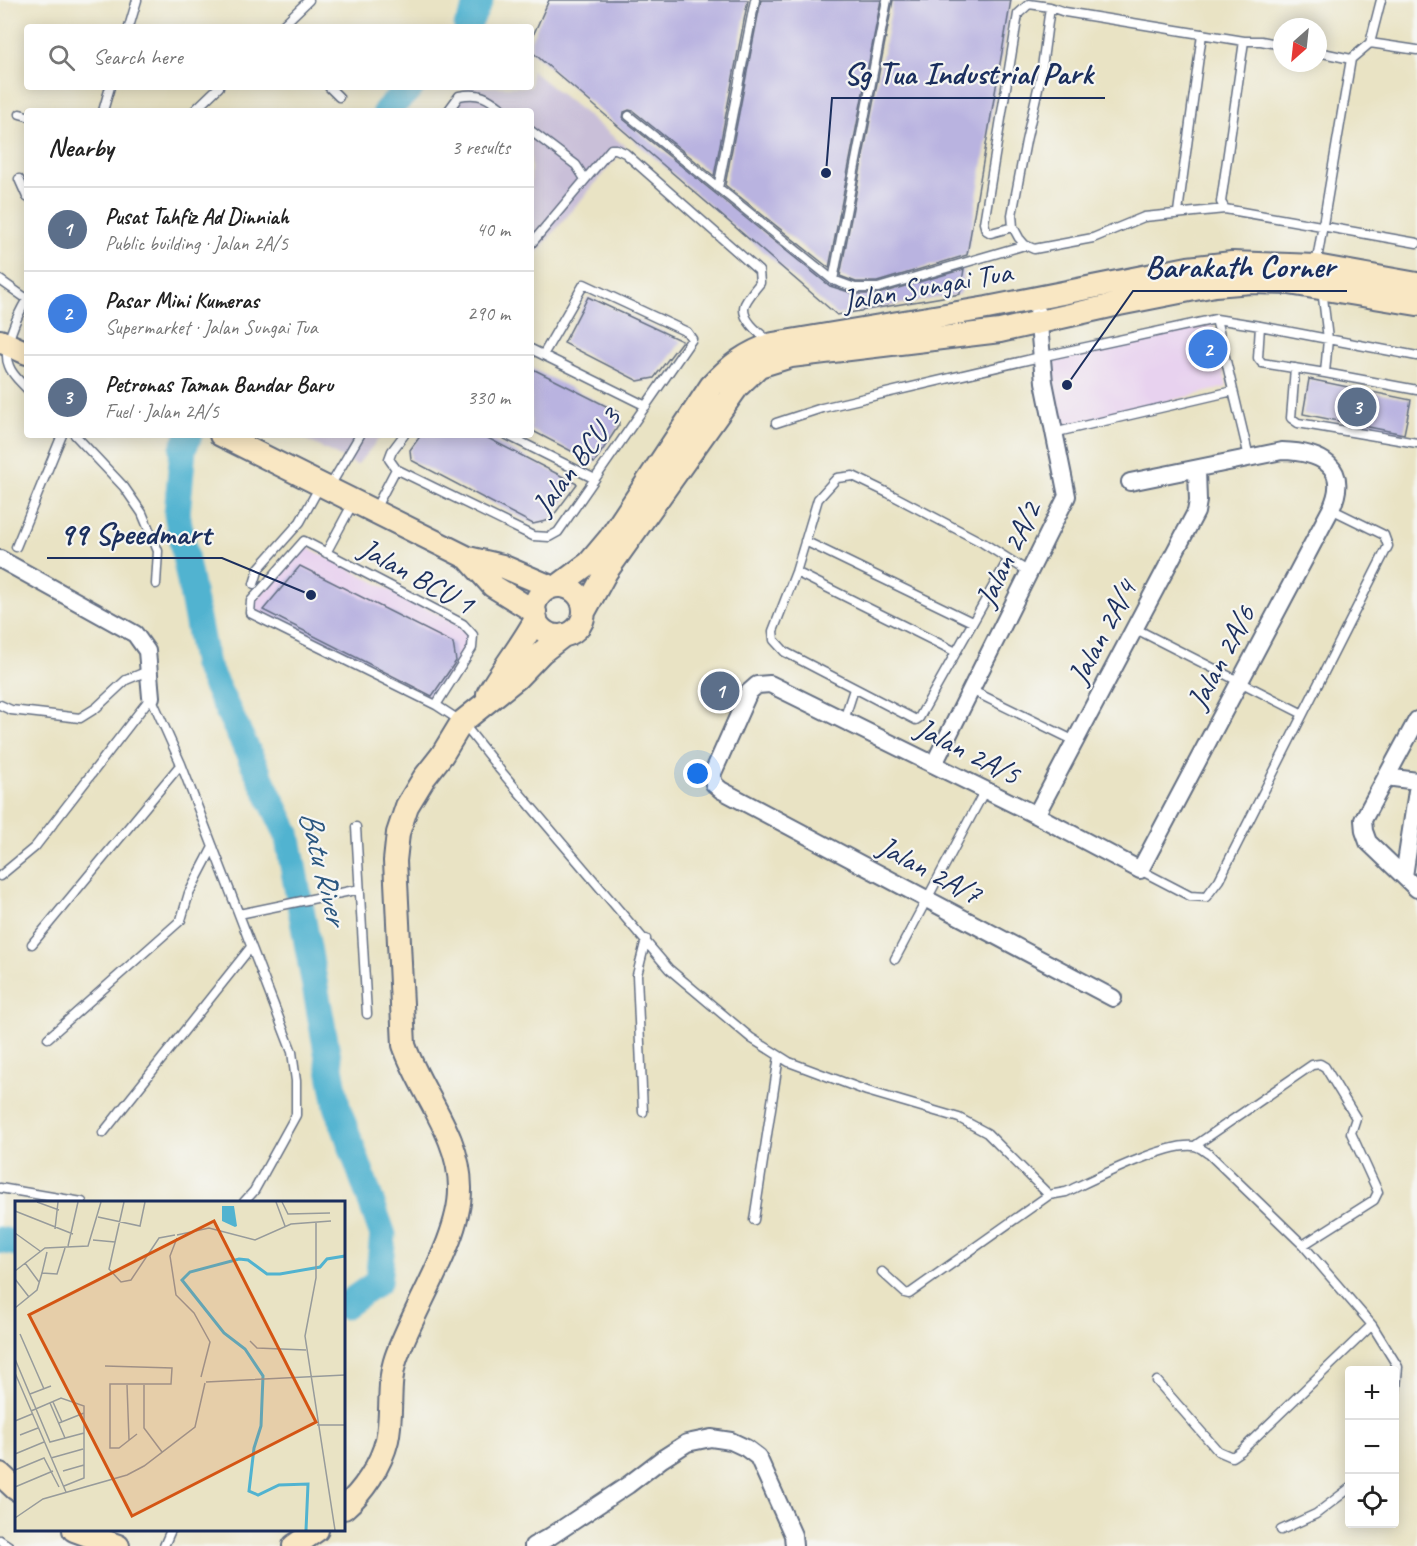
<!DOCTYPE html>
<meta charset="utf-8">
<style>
:root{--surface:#fff;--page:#f6f6f6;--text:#222;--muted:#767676;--line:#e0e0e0;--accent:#db2777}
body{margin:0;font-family:Caveat,sans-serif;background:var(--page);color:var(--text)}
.controls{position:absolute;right:18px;bottom:18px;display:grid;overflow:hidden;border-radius:6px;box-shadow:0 3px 15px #0003}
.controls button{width:54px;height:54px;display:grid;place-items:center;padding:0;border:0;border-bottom:2px solid var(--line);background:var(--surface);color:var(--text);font:30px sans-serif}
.compass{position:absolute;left:1273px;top:18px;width:54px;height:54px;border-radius:50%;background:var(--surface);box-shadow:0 3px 15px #0003;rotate:207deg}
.you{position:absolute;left:698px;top:774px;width:21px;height:21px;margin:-15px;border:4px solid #fff;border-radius:50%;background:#1a73e8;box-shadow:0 0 0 9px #1a73e833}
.badge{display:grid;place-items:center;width:39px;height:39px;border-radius:50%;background:var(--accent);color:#fff;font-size:20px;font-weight:700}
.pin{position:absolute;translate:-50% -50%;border:3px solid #fff;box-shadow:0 2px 6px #0006}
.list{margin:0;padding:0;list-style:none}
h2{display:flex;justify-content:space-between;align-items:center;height:78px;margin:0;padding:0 24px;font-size:26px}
h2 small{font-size:20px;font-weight:400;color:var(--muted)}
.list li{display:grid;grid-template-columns:39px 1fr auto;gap:18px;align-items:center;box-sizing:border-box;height:84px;padding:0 24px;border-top:2px solid var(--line)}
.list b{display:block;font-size:22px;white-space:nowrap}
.list p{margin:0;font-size:20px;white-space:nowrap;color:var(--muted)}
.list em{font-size:20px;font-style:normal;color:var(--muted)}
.icon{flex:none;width:33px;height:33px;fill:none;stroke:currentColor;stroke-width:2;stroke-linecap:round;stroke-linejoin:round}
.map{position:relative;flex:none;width:1417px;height:1546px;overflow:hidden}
.search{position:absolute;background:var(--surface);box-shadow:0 3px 15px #0003;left:24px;top:24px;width:510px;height:66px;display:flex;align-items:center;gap:15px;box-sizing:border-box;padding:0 21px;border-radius:6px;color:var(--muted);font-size:22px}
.panel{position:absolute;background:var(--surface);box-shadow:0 3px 15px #0003;left:24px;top:108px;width:510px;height:330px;border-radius:6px}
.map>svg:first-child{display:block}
.built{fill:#e8d2ef}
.industrial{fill:#c9bfd8}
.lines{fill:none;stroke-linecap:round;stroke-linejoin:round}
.river{stroke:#51b3d0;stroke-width:27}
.building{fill:#b9b3e0}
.lane-casing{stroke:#636e82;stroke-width:11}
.street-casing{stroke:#636e82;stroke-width:20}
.secondary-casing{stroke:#636e82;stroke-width:26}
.lane{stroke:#fff;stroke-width:8}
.street{stroke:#fff;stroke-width:16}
.secondary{stroke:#f9e7c3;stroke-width:22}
.labels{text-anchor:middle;stroke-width:4.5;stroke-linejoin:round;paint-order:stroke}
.street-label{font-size:30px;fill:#1b2f5e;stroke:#f6f6f2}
.water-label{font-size:32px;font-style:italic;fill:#2b5780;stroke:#f6f6f2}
.inset-river{fill:none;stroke:#51b3d0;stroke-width:3}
.inset-road{fill:none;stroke:#979b9b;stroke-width:1.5}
.view{fill:#d45514;fill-opacity:0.15;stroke:#d45514;stroke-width:3}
.inset-edge{fill:none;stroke:#1b2f5e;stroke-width:3}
.leader{fill:none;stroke:#1b2f5e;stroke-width:2}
.callout-dot{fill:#1b2f5e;stroke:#f6f6f2;stroke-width:2}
.callout-label{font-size:32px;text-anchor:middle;font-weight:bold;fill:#1b2f5e;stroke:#f6f6f2;stroke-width:4.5;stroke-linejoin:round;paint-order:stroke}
</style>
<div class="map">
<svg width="1417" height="1546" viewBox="0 0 1417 1546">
<rect width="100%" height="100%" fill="#f6f6f2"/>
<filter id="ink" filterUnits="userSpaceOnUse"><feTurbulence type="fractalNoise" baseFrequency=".0167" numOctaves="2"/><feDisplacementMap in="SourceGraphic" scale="12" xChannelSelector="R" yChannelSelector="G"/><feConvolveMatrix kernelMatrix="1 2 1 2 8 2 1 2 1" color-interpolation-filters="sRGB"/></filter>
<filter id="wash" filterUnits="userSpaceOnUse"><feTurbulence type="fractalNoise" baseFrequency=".008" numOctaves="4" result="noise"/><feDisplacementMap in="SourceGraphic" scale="24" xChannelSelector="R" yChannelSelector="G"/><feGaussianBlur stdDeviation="1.35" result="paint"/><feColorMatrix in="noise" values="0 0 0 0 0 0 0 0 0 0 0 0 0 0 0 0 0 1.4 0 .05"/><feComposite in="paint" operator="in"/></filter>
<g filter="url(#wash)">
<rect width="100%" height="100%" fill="#e9e3c4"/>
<path class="built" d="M1213,324L1227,387L1058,428L1046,360Z
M305,546L460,626L469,637L468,648L435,701L254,610L255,601Z"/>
<path class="industrial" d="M531,70L626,147L531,259V111H442L469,87H531Z
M296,435H382L357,465Z"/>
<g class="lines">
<path class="river" d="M467,27L480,0
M386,111L411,87
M189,435L183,449L177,514L206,665L287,833L337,1106L383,1235L378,1282L344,1306
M0,1240L16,1243"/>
</g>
<g id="blocks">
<path class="building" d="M549,0H748L714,176L633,111L629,110L624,112L623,119L830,286L855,294H878L964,269L960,294L837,315L531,51V40Z
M761,0H881L829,268L725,185Z
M893,0H1011L967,255L877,282H856L840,276Z
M588,297L682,341L654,378L638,381L564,343Z
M531,368L618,412L619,425L594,463L531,430Z
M1309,379L1411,400L1404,434L1303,414Z
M421,435H482L577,484L550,520L533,524L411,460L410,450Z
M300,566L453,643L456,661L432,696L263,610Z"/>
</g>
</g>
<g filter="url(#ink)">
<use href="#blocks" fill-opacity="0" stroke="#636e82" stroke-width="1.5"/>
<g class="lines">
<g class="lane-casing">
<path id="lane" d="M129,27L137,0
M281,27L309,0
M1370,43L1417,50
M1282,45L1261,41H1244L1221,202L1225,209L1417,243
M1318,52L1351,59
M329,87L339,97
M103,111L110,87
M194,111L219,87
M448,111L459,96C482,92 488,98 505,111
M20,114L27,116
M629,116L833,280L855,288H878L1025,245
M531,131L576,165L585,179
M19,179L27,197
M718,188L755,0
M1225,209L1144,217L1093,238L1034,249L1025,245L1019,238L1013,227L1012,215L1026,141L1041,75L1050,7L1065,12L1244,41
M1178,212L1202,34
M1013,227L991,233L986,230L984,223L1018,14L1029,4L1050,7
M531,244L611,149H616L625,153L759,271L760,283C755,289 749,296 745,304C739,319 761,335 771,342
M1316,266L1351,59L1370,43L1381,0
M0,280L27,299
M833,280L887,0
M1322,289L1328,339L1325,373
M27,299C18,314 1,349 9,366C12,375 21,382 27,389
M1216,319L1249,457
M1260,326L1258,358L1262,363L1325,373L1417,390
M531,349L646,406
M1295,368L1291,418L1298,423L1417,443
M776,423L822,408L1040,357L1216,319L1260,326L1417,356
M1053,433L1233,391
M75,435L124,487L142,513L158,551L156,584
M404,435L392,451L389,459L396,469L533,536L549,537L558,532L692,339L687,332L584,284L543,355
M507,435L595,479
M330,486L360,435
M374,511L396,469
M805,541L972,622
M16,547L62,435
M326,553L354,501
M1008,560L919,718L916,720L785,652L774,640L773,631L796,572L818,499L837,478L853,476L888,493L983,543L1029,572
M796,572L956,652
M254,584L259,568L300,522L320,486
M1134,628L1303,714
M971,690L1075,741
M0,705L11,710L80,718L96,708L126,680L150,670
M436,705L250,613L251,601L304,541L463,624L473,635L472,648L436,705L462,722L500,770L669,969L751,1038L789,1062L867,1091L959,1118L987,1133L1049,1195
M844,720L854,689
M356,827L367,1014
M1140,870L1190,896L1206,897L1219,880L1388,546L1384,535L1331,509
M0,876L35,847L151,697L181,764L292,1052L296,1081V1115L254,1191L244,1202
M239,914L360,889
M32,944L181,764
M895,959L985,790
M48,1038L181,920L189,893L213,847
M643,1112L637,975L646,939
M103,1133L251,947
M1196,1145L1312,1065L1320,1064L1325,1067L1356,1118L1351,1133L1378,1192L1374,1200L1303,1245
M0,1188L82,1202
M754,1220L779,1056
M882,1272L905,1293L909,1294L1049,1195L1066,1192C1094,1179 1165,1143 1193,1146C1199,1146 1204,1151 1209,1154L1303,1245L1372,1325L1241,1451L1232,1457L1218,1451L1157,1381
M1372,1325L1398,1367L1394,1409
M1281,1530L1316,1514L1350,1488
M0,1540L9,1546
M164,1546L171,1530"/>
</g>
<g class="street-casing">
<path id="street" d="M0,559L135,634L147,651L151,697
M1417,720L1363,820L1364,831L1368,842L1417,889
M934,764L1067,496L1044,382L1038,313
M1386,777L1417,781
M1036,815L1196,512L1198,501L1197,469
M1404,876L1417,791
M1113,998L721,790L714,784L712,775L749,692L757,685L770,684L1036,815L1140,870L1331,509C1351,466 1320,452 1282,451L1130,482
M533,1546L551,1536L628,1485L662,1459L687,1443L711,1438L731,1441L746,1448L758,1457L793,1535L794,1546"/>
</g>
<g class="secondary-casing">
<path id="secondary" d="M0,341L27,353
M221,435L468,558L502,566L551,587
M468,558L493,586L535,612
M558,586L589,563L610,538L711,386C731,365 746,353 773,344L987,308L1188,268L1232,263L1316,266L1417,284
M534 611a25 25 0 1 1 50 0a25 25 0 1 1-50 0Z
M584,612L606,572L738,386L759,366L791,356L1000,331L1119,304L1215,285L1251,282L1289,283L1417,304
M488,694C503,668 522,645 536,619
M0,1474L16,1489
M344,1508C363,1492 381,1465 387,1440C393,1414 387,1384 396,1358C413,1308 461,1239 460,1188C460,1135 421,1094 404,1045L395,861L398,833L407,806L424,778L442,755L462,722L517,678L542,652L564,635
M74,1530L118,1546
M294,1546L317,1530"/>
</g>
<use href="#lane" class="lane"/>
<use href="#street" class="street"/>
<use href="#secondary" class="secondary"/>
</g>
</g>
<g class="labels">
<g class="street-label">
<text transform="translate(927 286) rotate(-10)" y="10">Jalan Sungai Tua</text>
<text transform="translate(576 461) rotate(-53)" y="10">Jalan BCU 3</text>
<text transform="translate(1008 554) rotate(-64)" y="10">Jalan 2A/2</text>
<text transform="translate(417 576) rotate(29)" y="10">Jalan BCU 1</text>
<text transform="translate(1102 632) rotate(-62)" y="10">Jalan 2A/4</text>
<text transform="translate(1221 657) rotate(-62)" y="10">Jalan 2A/6</text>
<text transform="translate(968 751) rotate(27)" y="10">Jalan 2A/5</text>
<text transform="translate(930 870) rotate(28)" y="10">Jalan 2A/7</text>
</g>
<g class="water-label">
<text transform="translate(324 867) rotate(76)" y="11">Batu River</text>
</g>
</g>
<g transform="translate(15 1201)">
<rect width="330" height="330" fill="#e9e3c4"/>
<path d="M219,5L222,25L220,26L207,20V5Z" fill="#51b3d0"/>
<path class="inset-river" d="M291,329L293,283L264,284L243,294L234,290L239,247L246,225L248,175L230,148L209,132L167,79L175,71L224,58L233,59L252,73H265L305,66L312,58L330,55"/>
<path class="inset-road" d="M22,1L44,9M109,1L94,68L106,81L116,79L144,37L160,34M261,1L270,25M267,1L273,13L315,12M0,10L58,33M83,16L125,25L130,1M301,21V77L290,135L320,329M40,28L43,1M0,32L25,50M162,34L194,27L240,39L276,23L316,20M162,37L155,55L161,94L179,112L195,141L186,176M78,39L100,41M53,45L63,1M32,51L27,72L42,73L50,47M10,62L24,81M0,70L30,47L73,45L86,1M0,78L14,96M0,107L22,89L27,72M5,133L29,188M235,140L242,147L291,149M0,158L35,241L69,232M90,165L157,167L156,183H95V247H104L122,233M0,172L51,291M191,181L330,174M112,184L114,239M129,184V227L147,251M15,193L36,185M38,201L47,221M35,202L50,237M16,210L46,197L69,205V277L49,285M0,220L17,213M44,222L69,212M302,224H330M5,234L23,227M0,253L29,241M36,257L68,248M0,269L29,257L44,286M48,270L69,264M0,286L38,270M0,317L28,298L112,274L129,265L180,226L190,182"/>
<path class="view" d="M199,20L301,221L117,315L14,114Z"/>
<rect width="330" height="330" class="inset-edge"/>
</g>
<path class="leader" d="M826 173L832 98H1105M1067 385L1133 291H1347M311 595L222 558H47"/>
<g class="callout-dot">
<circle cx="826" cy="173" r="6"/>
<circle cx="1067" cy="385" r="6"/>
<circle cx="311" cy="595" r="6"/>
</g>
<g class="callout-label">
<text x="968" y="84">Sg Tua Industrial Park</text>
<text x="1240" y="277">Barakath Corner</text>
<text x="135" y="544">99 Speedmart</text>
</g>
</svg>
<div class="controls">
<button>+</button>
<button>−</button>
<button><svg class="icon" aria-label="locate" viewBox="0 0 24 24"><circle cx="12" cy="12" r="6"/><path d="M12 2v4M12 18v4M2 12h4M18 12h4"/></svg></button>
</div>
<svg class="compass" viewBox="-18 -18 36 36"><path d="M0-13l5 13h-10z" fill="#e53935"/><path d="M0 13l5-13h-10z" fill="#767676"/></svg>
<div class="you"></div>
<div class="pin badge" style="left:720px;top:691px;background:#5c6f8a">1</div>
<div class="pin badge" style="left:1208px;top:349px;background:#3f7fe0">2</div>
<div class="pin badge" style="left:1357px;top:407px;background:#5c6f8a">3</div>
<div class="search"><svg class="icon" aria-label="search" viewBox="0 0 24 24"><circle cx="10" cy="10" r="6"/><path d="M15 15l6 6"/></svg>Search here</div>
<section class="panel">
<h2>Nearby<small>3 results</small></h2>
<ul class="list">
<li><span class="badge" style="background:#5c6f8a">1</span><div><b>Pusat Tahfiz Ad Dinniah</b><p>Public building · Jalan 2A/5</p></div><em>40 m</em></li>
<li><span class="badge" style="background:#3f7fe0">2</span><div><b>Pasar Mini Kumeras</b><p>Supermarket · Jalan Sungai Tua</p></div><em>290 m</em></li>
<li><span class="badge" style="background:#5c6f8a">3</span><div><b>Petronas Taman Bandar Baru</b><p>Fuel · Jalan 2A/5</p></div><em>330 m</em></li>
</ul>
</section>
</div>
